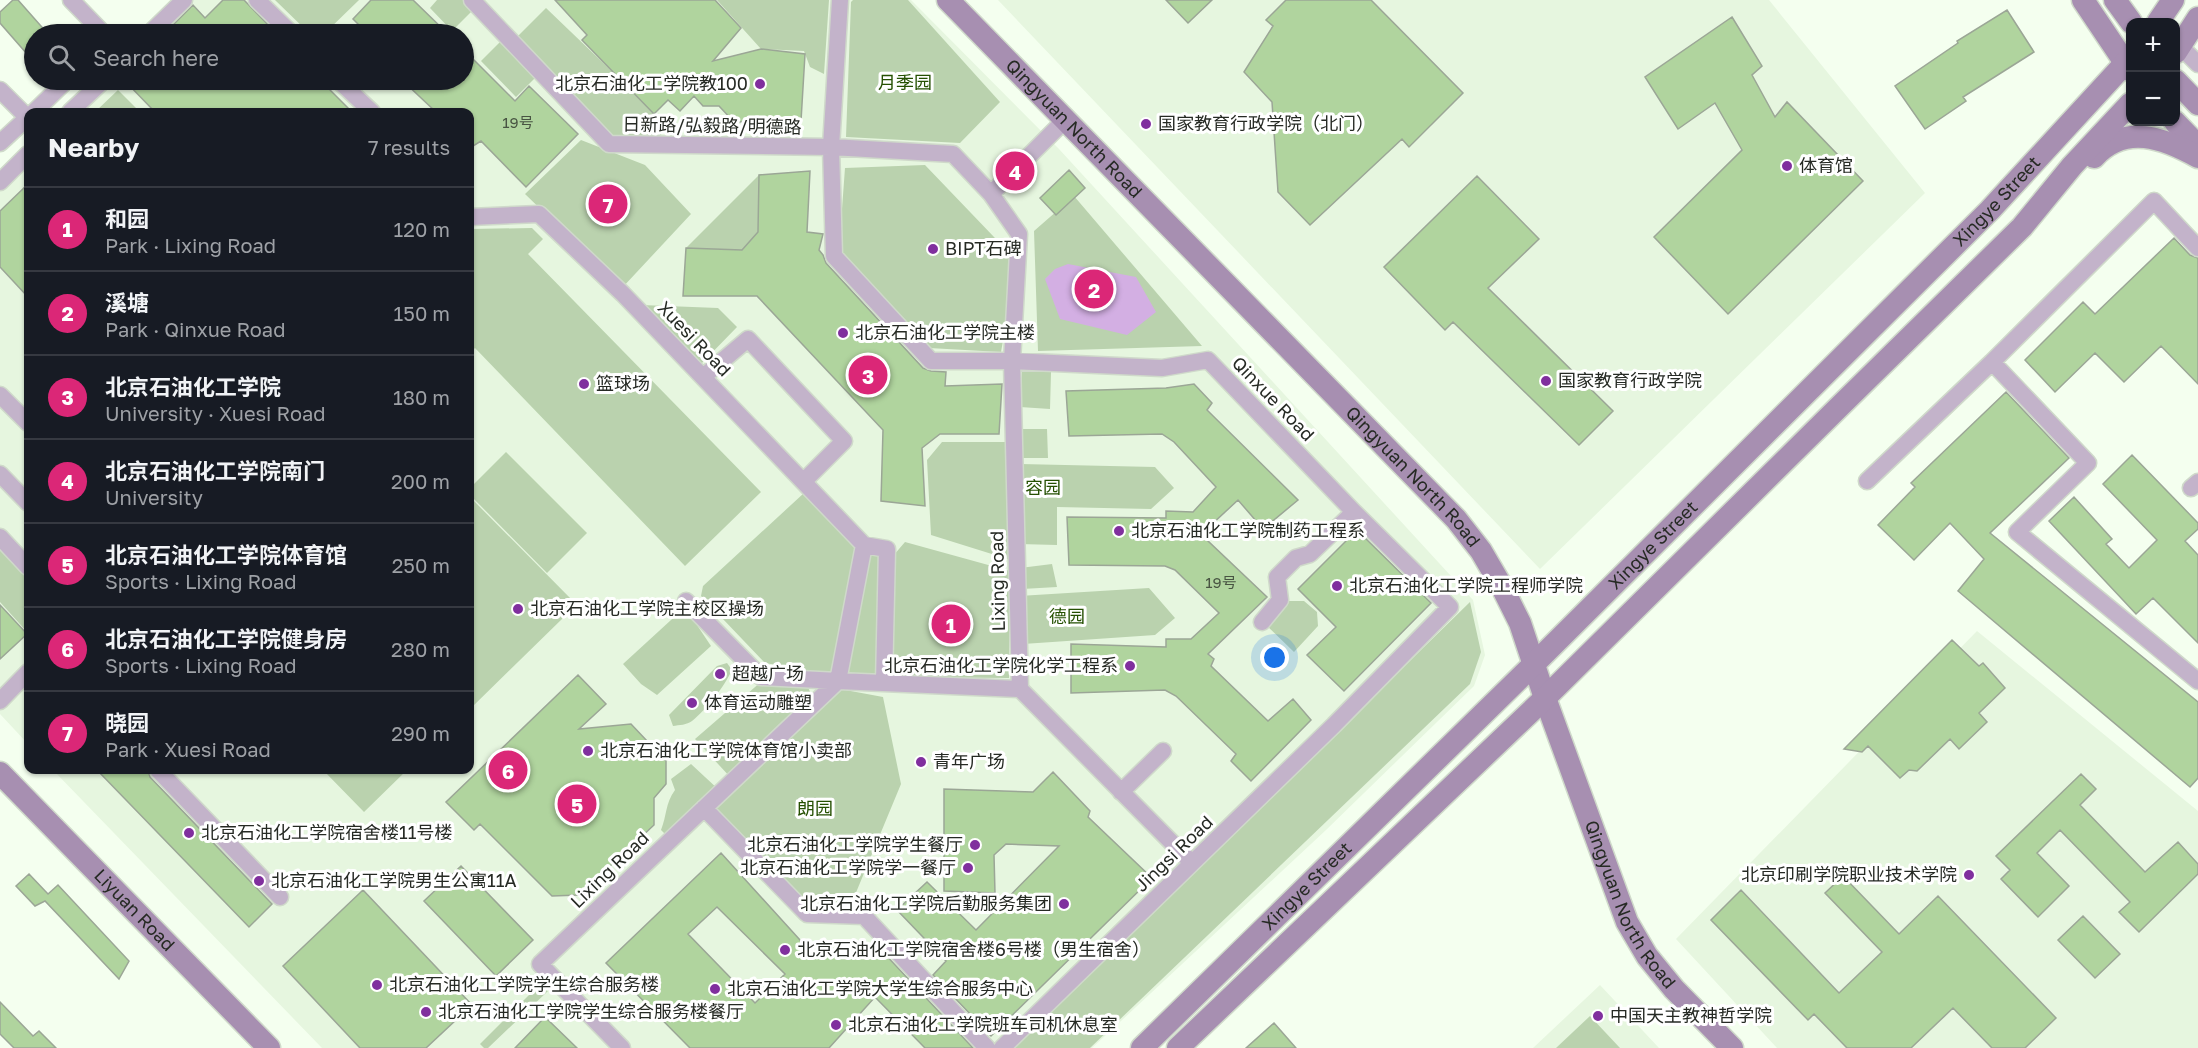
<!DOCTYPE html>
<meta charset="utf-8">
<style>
:root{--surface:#171b24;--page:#20242c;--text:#f1f3f6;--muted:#9ea1a6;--line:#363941;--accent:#db2777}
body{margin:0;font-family:"Golos Text","Noto Sans SC",sans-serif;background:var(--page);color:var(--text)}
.controls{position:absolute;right:18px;top:18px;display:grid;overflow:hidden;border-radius:12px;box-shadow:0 2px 4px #0004}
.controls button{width:54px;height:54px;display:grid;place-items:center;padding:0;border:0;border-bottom:2px solid var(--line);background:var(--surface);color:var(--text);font:30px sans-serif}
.you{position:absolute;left:1275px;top:658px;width:21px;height:21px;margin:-15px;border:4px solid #fff;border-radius:50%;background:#1a73e8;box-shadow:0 0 0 9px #1a73e833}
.badge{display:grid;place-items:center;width:39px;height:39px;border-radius:50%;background:var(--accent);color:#fff;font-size:20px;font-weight:700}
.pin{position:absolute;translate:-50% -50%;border:3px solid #fff;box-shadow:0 2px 6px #0006}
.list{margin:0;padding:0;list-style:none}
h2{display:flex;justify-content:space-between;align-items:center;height:78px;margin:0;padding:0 24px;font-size:26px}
h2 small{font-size:20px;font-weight:400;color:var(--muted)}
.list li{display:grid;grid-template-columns:39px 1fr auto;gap:18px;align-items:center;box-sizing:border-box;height:84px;padding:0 24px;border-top:2px solid var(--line)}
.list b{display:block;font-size:22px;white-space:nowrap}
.list p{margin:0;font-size:20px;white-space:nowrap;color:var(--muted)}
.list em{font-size:20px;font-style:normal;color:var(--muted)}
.icon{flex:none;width:33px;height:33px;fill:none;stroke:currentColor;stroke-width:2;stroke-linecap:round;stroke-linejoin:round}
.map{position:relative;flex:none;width:2198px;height:1048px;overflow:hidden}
.search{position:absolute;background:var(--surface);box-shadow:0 2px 4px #0004;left:24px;top:24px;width:450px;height:66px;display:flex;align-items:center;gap:15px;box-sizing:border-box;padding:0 21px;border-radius:33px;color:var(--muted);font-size:22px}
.panel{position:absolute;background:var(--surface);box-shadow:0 2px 4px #0004;left:24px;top:108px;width:450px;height:666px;border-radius:12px}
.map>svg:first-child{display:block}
.built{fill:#e6f6df}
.green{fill:#bad2ae}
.water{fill:#d3afe3}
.building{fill:#b0d49e;stroke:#9ba696;stroke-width:1.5;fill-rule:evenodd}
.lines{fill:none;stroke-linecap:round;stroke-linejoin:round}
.street-casing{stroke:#cfd9ca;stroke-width:19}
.secondary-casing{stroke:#cfd9ca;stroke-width:25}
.street{stroke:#c3b3ca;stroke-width:16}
.secondary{stroke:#a78fb1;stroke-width:22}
.poi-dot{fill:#802f9e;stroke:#fff;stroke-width:2}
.labels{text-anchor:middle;stroke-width:6;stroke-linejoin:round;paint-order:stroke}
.number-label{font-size:15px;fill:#485442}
.park-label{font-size:18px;fill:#255002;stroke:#fff}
.poi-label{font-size:18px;fill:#262a24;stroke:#fff;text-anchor:start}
.street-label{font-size:18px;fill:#262a24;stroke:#fff}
</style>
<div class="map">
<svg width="2198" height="1048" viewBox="0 0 2198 1048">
<rect width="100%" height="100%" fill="#f4ffef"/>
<path class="built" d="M175,0H911L1059,149L1473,600L1485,655L1474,686L1326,830L1092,1048H322L53,770H470V112H62L95,80H464V34H140Z
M998,0H1769L1925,193L1540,569Z
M28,146V744L0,714V174Z
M1977,631L2198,811V1048H1777L1676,939Z
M1600,985L1659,1048H1533Z"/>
<path class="green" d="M275,0H359L324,34H310Z
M437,0H463L473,10L452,31L430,8Z
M717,0H829L824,74L810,67L804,51L761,49Z
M853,0H908L1000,102L960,143L846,137L851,2Z
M546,8L670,127L657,138H612L518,36Z
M503,39L538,75L516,97L481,61Z
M118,90L140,112H95Z
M581,140L645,165L691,214L622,288L525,194Z
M925,165L1017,261L1001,352L929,348L839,250L845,168Z
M759,175L758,232L742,250L686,248Z
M1074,196L1202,346L1038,351L1034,231Z
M532,228L543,239L528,254L761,492L685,566L475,348L470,353V229Z
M641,305L718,308L737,327L701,364Z
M1022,371L1051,372L1050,409L1020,407Z
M1019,429H1047L1048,458H1019Z
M942,442H1007L1011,560L931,535L927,460Z
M506,452L587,533L547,573L470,495V488Z
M1020,464L1155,467L1174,488L1151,509L1057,507V545L1019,544Z
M804,493L855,547L832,675L765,663L701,596L703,586Z
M470,497L572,600L562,619L470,709Z
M0,534L28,565V633L0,602Z
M905,542L1010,571L1009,678L892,677L893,556Z
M864,545L887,549L884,683L838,681Z
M1052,564L1057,587L1022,589L1020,568Z
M1149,588L1175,618L1155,635L1023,644L1019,596Z
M1287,601H1304L1317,612L1318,626L1294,652L1265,624Z
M1470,602L1481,652L1470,684L1090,1048H1014Z
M683,609L689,613L711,646L657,695L641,684L623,664Z
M727,663L732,670C724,687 707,709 692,721C687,725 679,725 673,726L669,715L717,666Z
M762,681L807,685L811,694L731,778L695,739Z
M840,689L883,697L901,784L850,907L811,906L715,808Z
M691,764L719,790L669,838L661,830C667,815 665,804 675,790L671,779Z
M323,770H407L364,812Z
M541,988L548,991L488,1048H484L480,1044L535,989Z
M1590,1016L1620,1048H1556Z"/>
<path class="water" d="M1068,264L1136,277L1156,312L1127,335L1060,319L1045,279L1055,269Z"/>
<path class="building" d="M13,0H18L48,34H34V62L0,23V12Z
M223,0H244L277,34H164L193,5L205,18Z
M371,0H413L448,34H368L353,19Z
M555,0H715L741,28L713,61L761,49L805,54L801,121L734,122L719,106H703L694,96L680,111L668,100L654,114L582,40L587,35Z
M1166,0H1212L1188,23Z
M1286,0H1371L1463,93L1409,147L1402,139L1310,225L1278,192L1272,102L1244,72L1273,26L1266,20Z
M2007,10L2034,52L1963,97L1966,101L1925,129L1895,86L1958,43L1957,41Z
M1732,17L1762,66L1752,75L1775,117L1787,102L1863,181L1728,314L1654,237L1742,150L1715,103L1678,129L1645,77Z
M464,50L515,101L529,86L578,134L526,187L481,141L470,148V112H436L402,80H464Z
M124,80H320L352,112H155Z
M1069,170L1085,188L1056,215L1040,198Z
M810,171L807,232L823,234L819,250L823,255L826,263L923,368L931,371L946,372L945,386L1002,384L999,434H940L922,448L925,506L881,501L883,430L757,296H683L686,248L742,250L758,232L759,175Z
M1477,176L1539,239L1488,288L1613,411L1579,445L1453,322L1445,330L1384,267Z
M28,184V297L0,267V211Z
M2174,238L2190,255L2198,258V384L2161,346L2124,382L2095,353L2055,392L2025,360L2083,302L2095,314Z
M1194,384L1212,403L1207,410L1298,500L1263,529L1238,500L1210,526L1214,535L1207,540L1267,597L1208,654L1214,659L1211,666L1268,721L1293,699L1311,720L1251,781L1231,761L1236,754L1176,696L1165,690L1071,693V644L1166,647V639H1191L1219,613L1175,570L1165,566L1069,565L1067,517L1166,518V511L1193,512L1216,487L1174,442L1162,434L1069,436L1066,391L1166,388Z
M2006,392L2069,458L1990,533L2198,702V778L2190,787L1958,591L1984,559L1950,523L1914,560L1878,525L1915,487L1911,483Z
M2132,455L2198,523V529L2185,541L2198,555V643L2153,598L2136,614L2049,521L2074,497L2112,539L2106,544L2129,568L2157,540L2103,484Z
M1357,530L1431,603L1344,691L1307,655L1336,627L1298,589Z
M0,605L27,634L0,659Z
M1952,640L1979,666L1983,663L2005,688L1979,713L1987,722L1959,749L1950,739L1917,771L1909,770L1900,778L1868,746L1862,752L1844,749Z
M578,675L606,704L579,729L631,724L666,761V784L654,798V825L579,895L552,896L480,824L474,830L446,802Z
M97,770H148L150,777L272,904L249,927Z
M1053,772L1090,811L1088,817L1152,878L991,1036L933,975L946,961L897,910L927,882L976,930L1059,846L1006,844L994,855L995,893L944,891V789L1033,792Z
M2081,774L2096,789L2080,805L2145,872L2178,842L2198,864V874L2139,932L2119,912L2130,902L2060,830L2037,853L2069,886L2038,917L2001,879L2010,870L1996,856Z
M721,853L810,951L880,955L883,952L973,1048H925L875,997L829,1048H690L606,963ZM717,907L785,974L755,1003L688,934Z
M461,866L533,940L496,976L424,901Z
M29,874L48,894L58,885L129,961L119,979L45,901L35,906L16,886Z
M1843,876L1899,934L1938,896L2056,1018L2025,1048H1992L1953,1008L1911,1048H1847L1814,1014L1808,1020L1711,920L1741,890L1839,993L1882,952L1825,893Z
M363,890L472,1005L426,1048H360L283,966Z
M2083,916L2120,954L2095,978L2058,940Z
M0,1002L33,1036L39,1031L56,1048H14L0,1034Z
M545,1017L577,1048H515Z
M1274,1023L1296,1048H1246Z"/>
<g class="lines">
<g class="street-casing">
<path id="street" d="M71,0L104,34
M257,0L292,34
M472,0L609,144L831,147L840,0
M149,34L184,0
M2180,46L2198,64
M338,80L372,112
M0,90L28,118
M34,112L67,80
M70,112L104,80
M0,143L28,117
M831,147L953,154L991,194L1019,234L1012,361H931L834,256Z
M0,182L28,154
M991,194L1065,120
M470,217L539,214L623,294L864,545
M1992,362L2154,201L2198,248
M703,377L748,339L844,441L804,481
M0,395L28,423
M0,474L28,503
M1867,481L1992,362L2088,463L2017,532L2198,681
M2191,488L2198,482
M0,537L28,567
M864,545L838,681L1020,689L1012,361L1162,368L1208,360L1354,512L1310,554L1296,558L1277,577L1280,600L1262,622
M864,545L887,549L884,683
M1020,689L1192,863
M0,701L28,672
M158,770L280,897
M1121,792L1163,751
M704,808L807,914L864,916L987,1048
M622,1048L540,964L838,681L761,677L686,601
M1002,1048L1334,725L1450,607L1354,512"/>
</g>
<g class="secondary-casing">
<g id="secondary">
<path id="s1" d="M948,0L1456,519L1481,551L1502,587L1520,623L1545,698L1627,922L1647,956L1674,989L1732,1048"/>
<path d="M2083,0L2130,70"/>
<path d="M2115,0L2131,22"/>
<path d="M2158,22L2173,0"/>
<path d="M2176,52L2198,18"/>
<path d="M2176,81L2198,104"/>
<path d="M2175,122L2198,146"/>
<path d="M2094,157C2125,123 2164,138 2198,157"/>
<path id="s2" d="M0,773L269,1048"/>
<path id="s3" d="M1142,1048L1535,663L1990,210L2130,58"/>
<path d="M1178,1048L1545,698L1840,406L2022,227L2072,166L2130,104"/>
</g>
</g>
<use href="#street" class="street"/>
<use href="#secondary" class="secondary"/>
</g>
<g class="poi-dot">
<circle cx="760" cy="84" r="6"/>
<circle cx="1146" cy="124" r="6"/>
<circle cx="1787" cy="166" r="6"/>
<circle cx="933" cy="249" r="6"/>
<circle cx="843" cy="333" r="6"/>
<circle cx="1546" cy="381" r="6"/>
<circle cx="584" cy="384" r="6"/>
<circle cx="1119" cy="531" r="6"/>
<circle cx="1337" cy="586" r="6"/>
<circle cx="518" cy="609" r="6"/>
<circle cx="1130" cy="666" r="6"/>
<circle cx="720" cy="674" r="6"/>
<circle cx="692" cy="703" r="6"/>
<circle cx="588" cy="751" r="6"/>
<circle cx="921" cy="762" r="6"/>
<circle cx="189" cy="833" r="6"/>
<circle cx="975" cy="845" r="6"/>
<circle cx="968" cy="868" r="6"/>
<circle cx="1969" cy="875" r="6"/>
<circle cx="259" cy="881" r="6"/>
<circle cx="1064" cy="904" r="6"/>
<circle cx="785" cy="950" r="6"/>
<circle cx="377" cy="985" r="6"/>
<circle cx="715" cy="989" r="6"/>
<circle cx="426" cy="1012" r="6"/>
<circle cx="1598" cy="1016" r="6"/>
<circle cx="836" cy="1025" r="6"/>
</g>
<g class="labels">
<g class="number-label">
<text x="518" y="128">19号</text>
<text x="1221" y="588">19号</text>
</g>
<g class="park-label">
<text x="905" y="89">月季园</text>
<text x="1043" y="494">容园</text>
<text x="1067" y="623">德园</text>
<text x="815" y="815">朗园</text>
</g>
<g class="poi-label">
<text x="748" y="90" text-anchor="end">北京石油化工学院教100</text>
<text x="1158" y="130">国家教育行政学院（北门）</text>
<text x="1799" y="172">体育馆</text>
<text x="945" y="255">BIPT石碑</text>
<text x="855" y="339">北京石油化工学院主楼</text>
<text x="1558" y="387">国家教育行政学院</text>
<text x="596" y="390">篮球场</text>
<text x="1131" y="537">北京石油化工学院制药工程系</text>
<text x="1349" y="592">北京石油化工学院工程师学院</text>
<text x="530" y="615">北京石油化工学院主校区操场</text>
<text x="1118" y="672" text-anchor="end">北京石油化工学院化学工程系</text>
<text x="732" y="680">超越广场</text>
<text x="704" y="709">体育运动雕塑</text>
<text x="600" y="757">北京石油化工学院体育馆小卖部</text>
<text x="933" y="768">青年广场</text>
<text x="201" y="839">北京石油化工学院宿舍楼11号楼</text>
<text x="963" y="851" text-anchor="end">北京石油化工学院学生餐厅</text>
<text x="956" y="874" text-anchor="end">北京石油化工学院学一餐厅</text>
<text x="1957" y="881" text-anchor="end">北京印刷学院职业技术学院</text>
<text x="271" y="887">北京石油化工学院男生公寓11A</text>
<text x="1052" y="910" text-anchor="end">北京石油化工学院后勤服务集团</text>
<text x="797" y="956">北京石油化工学院宿舍楼6号楼（男生宿舍）</text>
<text x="389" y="991">北京石油化工学院学生综合服务楼</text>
<text x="727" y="995">北京石油化工学院大学生综合服务中心</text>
<text x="438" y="1018">北京石油化工学院学生综合服务楼餐厅</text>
<text x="1610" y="1022">中国天主教神哲学院</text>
<text x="848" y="1031">北京石油化工学院班车司机休息室</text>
</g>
<g class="street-label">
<text transform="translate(712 126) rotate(1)" y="6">日新路/弘毅路/明德路</text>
<text dy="6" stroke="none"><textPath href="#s1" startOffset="180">Qingyuan North Road</textPath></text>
<text dy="6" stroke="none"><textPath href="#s3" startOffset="1203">Xingye Street</textPath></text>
<text transform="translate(694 339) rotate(46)" y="6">Xuesi Road</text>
<text transform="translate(1273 399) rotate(46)" y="6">Qinxue Road</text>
<text dy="6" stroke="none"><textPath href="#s1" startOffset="666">Qingyuan North Road</textPath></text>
<text dy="6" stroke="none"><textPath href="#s3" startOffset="717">Xingye Street</textPath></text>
<text transform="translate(998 581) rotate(-91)" y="6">Lixing Road</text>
<text transform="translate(1174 854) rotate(-44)" y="6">Jingsi Road</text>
<text transform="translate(610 870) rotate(-44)" y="6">Lixing Road</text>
<text dy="6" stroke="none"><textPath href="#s3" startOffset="231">Xingye Street</textPath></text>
<text dy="6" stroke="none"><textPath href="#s1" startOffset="1152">Qingyuan North Road</textPath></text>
<text dy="6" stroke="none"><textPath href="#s2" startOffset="192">Liyuan Road</textPath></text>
</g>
</g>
</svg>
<div class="controls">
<button>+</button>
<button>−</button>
</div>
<div class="you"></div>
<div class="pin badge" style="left:951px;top:624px">1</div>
<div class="pin badge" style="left:1094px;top:289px">2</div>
<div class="pin badge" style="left:868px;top:375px">3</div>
<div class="pin badge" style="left:1015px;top:171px">4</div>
<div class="pin badge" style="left:577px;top:804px">5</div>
<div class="pin badge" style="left:508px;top:770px">6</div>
<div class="pin badge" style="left:608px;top:204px">7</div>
<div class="search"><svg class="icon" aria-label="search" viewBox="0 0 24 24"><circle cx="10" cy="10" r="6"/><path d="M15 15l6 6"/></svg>Search here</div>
<section class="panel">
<h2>Nearby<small>7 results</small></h2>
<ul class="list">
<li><span class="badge">1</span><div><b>和园</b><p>Park · Lixing Road</p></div><em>120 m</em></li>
<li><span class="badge">2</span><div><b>溪塘</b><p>Park · Qinxue Road</p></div><em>150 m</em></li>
<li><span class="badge">3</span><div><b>北京石油化工学院</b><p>University · Xuesi Road</p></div><em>180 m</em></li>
<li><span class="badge">4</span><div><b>北京石油化工学院南门</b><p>University</p></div><em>200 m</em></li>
<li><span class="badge">5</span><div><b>北京石油化工学院体育馆</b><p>Sports · Lixing Road</p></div><em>250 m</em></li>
<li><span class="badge">6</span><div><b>北京石油化工学院健身房</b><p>Sports · Lixing Road</p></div><em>280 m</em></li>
<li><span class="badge">7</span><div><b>晓园</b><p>Park · Xuesi Road</p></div><em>290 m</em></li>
</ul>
</section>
</div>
